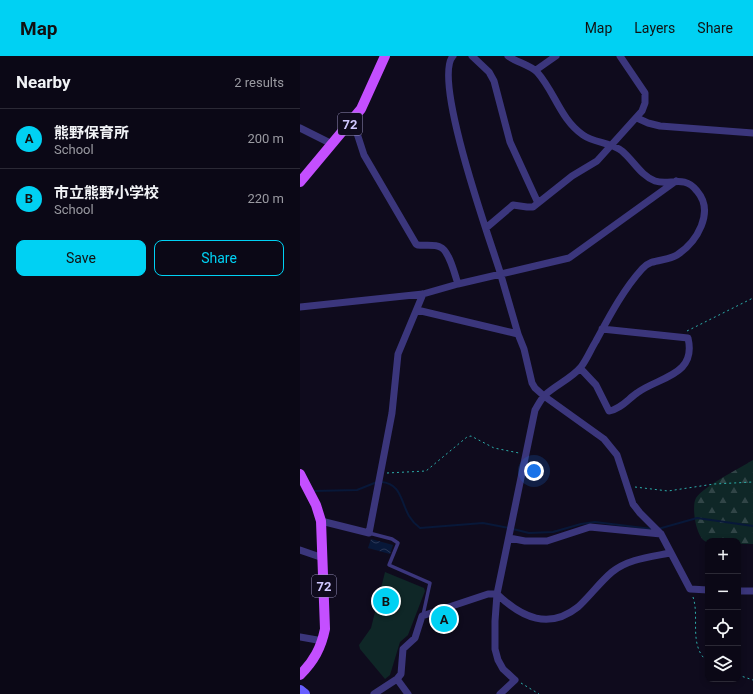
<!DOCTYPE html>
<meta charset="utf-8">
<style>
:root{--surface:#0b0816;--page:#191623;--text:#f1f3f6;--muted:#9a9aa1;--line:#2b2935;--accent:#00d1f3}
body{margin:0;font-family:Roboto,"Noto Sans JP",sans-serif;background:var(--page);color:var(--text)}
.controls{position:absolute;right:12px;bottom:12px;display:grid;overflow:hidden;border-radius:8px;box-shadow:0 2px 6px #0003}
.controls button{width:36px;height:36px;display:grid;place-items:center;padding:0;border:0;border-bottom:1px solid var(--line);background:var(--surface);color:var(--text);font:20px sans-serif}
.you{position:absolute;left:234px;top:415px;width:14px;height:14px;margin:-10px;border:3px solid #fff;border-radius:50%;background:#1a73e8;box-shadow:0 0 0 6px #1a73e833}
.badge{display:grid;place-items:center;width:26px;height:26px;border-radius:50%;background:var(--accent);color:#111;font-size:13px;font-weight:700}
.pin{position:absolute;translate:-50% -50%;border:2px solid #fff;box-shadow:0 1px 4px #0006}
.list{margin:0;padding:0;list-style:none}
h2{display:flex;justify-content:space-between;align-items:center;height:52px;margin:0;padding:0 16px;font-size:17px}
h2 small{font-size:13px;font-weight:400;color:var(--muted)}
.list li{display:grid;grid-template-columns:26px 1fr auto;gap:12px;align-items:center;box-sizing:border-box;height:60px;padding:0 16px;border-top:1px solid var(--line)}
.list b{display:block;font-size:15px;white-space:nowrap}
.list p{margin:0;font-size:13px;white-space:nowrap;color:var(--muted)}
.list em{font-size:13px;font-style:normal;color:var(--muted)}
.actions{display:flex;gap:8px;padding:12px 16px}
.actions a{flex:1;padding:9px 0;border:1px solid var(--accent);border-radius:8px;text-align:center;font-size:14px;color:var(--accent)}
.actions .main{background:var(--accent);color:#111}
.icon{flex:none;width:22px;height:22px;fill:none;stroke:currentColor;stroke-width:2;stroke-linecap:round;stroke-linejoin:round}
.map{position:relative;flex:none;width:453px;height:638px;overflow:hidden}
header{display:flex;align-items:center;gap:24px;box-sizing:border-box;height:56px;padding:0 20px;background:var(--accent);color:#111}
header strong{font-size:19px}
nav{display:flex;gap:22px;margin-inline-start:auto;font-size:14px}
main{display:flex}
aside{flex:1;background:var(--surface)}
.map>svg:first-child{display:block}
.forest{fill:url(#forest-firs)}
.pitch{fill:#0f2727}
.water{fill:url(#water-waves)}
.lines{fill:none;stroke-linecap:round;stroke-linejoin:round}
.stream{stroke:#081839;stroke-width:2}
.path{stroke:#2caeab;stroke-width:1;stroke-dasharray:2 3;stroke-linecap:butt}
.lane{stroke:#3b367c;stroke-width:3.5}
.street{stroke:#3b367c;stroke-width:7}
.secondary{stroke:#695fff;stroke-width:10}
.primary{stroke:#c44fff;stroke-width:10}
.labels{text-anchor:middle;stroke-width:3;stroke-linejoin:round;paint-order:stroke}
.shield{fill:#0f0b1d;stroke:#968fbb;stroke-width:1}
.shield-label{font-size:13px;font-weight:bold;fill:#d0c8ff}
</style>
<header>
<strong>Map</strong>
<nav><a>Map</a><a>Layers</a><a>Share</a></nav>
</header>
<main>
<aside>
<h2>Nearby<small>2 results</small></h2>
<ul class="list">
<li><span class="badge">A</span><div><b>熊野保育所</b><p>School</p></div><em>200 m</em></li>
<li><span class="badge">B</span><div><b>市立熊野小学校</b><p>School</p></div><em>220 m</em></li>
</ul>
<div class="actions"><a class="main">Save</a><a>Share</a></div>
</aside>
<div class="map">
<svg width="453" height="638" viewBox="0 0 453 638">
<defs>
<pattern id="forest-firs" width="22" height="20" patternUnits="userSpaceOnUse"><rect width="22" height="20" fill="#0f2727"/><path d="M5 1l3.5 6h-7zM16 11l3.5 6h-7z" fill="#314547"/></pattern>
<pattern id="water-waves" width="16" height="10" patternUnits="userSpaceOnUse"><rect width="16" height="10" fill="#081839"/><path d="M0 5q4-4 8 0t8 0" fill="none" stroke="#2b3857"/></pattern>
</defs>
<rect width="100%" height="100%" fill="#0f0b1d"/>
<path class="forest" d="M453,404V488H438V485C429,485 415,487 408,486C396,485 391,450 396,442C404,430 440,412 453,404Z"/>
<path class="pitch" d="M85,516L124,532L125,535L108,579L100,586L90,619L85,623L60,593L59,589L71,572Z"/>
<path class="water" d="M71,483L93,489L90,498L68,492Z"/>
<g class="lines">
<path class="stream" d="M81,426C101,427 101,446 109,460C112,465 116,469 120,472L183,467L209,472
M13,435L57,434L77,426
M213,473L229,477L253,476L281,468L295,466L352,473
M358,473L397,462L453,470"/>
<path class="path" d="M387,275L453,242
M87,417L126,415L167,381L171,380L194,392L219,397
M335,431L368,435L414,428L453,426
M393,541C400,562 388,590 408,606
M438,619L453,624
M221,627L239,638"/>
<path class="lane" d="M69,477L92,483L98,487L89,509L130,527L123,559"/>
<path class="street" d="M153,0C132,23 190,184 200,216C206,237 212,257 218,278L224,293L232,327L235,332L244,340L304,383L317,399L333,448L340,457L361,478L390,533L408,534
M172,0L189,16L194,25L210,86L238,147
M236,14L256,0
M337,62L348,67L360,70L453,77
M53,65L64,99L116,188L118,189C124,190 135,188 140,191C149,194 155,219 158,228
M0,72L32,88
M186,172L213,149L227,151H233L272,120L297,105L342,55L345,47V37L320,0
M0,251L123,238L158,228L269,202L376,125
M117,254L218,278
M280,312L296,329L309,355C321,353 328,343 337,337C358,321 397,320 388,282L302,273
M21,465L69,477L92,357L98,298L123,238
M209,482L225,485H247L290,471L361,478
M0,494L23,502
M438,535H453
M0,581L23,585
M97,623L108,638
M74,638L97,623L101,618L103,593L115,582L122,560L188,538H197C222,562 249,574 278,551C290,540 300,526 312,516C328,503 350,501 370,497
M200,638L215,624L203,613L198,604L195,593V565L197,538L235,354C238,349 241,343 245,339C256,329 272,322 281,311C287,303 291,293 296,285C309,261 323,234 342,213C351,202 366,206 377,199C397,186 415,156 397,135C384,118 370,130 355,125C341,120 333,104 322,95C310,86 294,87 283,79C260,63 255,36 237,16C230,9 216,6 208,0"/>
<path class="secondary" d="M0,634L5,638"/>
<path class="primary" d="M0,126L61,53L85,0
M0,418L16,449L21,465L25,573C21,592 14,605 0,619"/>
</g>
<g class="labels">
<g class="shield">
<rect x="38" y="57" width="24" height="22" rx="3"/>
<rect x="12" y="519" width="24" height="22" rx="3"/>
</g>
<g class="shield-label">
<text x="50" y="73">72</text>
<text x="24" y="535">72</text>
</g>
</g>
</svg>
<div class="controls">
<button>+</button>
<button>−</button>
<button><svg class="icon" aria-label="locate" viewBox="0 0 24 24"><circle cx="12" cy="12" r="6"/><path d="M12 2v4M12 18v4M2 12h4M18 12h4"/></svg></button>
<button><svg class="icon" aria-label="layers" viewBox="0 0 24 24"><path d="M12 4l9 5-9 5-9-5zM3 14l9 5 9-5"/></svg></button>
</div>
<div class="you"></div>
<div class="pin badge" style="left:144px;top:563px">A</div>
<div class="pin badge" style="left:86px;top:545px">B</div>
</div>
</main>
